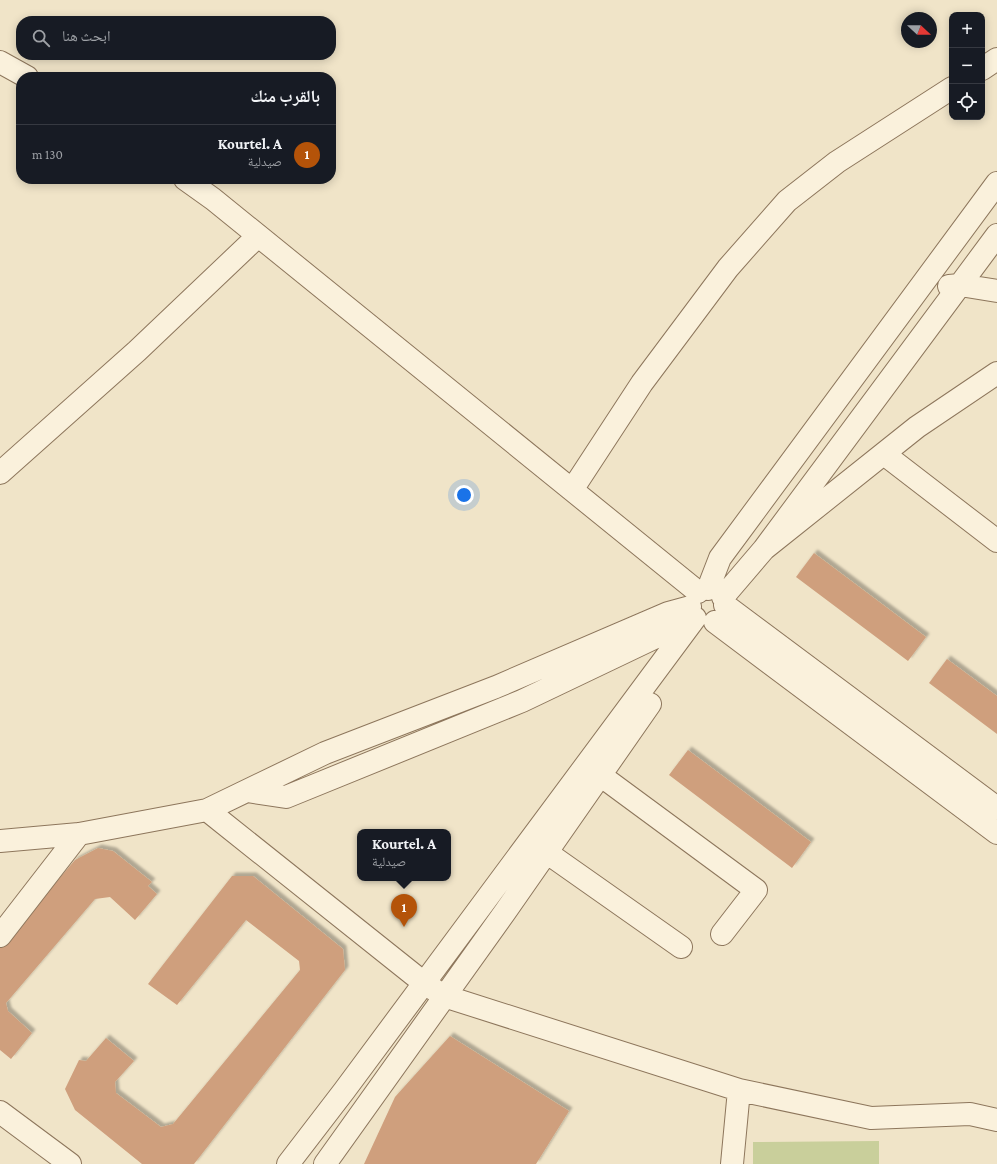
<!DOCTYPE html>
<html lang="ar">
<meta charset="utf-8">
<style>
:root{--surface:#171b24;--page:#20242c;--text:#f1f3f6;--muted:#9ea1a6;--line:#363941;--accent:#b45309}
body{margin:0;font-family:"Crimson Pro","Noto Naskh Arabic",serif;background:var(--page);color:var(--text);direction:rtl}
.controls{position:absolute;right:12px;top:12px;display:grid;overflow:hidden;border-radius:8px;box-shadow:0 2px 10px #0003}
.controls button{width:36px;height:36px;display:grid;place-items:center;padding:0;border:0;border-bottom:1px solid var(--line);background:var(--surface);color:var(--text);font:20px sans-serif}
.compass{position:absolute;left:901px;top:12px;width:36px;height:36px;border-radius:50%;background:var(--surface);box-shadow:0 2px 10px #0003;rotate:112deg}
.you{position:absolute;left:464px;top:495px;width:14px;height:14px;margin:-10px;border:3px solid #fff;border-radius:50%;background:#1a73e8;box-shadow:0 0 0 6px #1a73e833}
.badge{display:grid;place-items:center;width:26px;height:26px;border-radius:50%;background:var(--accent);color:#fff;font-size:13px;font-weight:700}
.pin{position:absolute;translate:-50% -33px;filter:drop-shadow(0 1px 2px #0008)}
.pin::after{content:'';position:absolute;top:21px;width:14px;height:12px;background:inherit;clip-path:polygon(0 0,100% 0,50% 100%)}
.popup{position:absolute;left:357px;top:829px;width:94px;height:52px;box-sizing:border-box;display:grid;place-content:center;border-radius:8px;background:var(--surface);filter:drop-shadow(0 1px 3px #0005);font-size:13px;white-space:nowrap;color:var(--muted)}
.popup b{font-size:15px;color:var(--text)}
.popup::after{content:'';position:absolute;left:50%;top:100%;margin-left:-8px;border:8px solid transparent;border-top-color:var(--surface)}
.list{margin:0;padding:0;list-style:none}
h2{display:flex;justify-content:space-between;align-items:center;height:52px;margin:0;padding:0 16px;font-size:17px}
h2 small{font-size:13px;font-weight:400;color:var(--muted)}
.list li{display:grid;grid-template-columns:26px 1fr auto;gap:12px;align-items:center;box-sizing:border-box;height:60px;padding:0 16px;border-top:1px solid var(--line)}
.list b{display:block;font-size:15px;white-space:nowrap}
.list p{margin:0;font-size:13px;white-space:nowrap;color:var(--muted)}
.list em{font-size:13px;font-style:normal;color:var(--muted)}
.icon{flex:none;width:22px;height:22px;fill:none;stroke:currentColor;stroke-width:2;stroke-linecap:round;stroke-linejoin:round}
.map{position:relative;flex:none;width:997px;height:1164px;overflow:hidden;direction:ltr}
.search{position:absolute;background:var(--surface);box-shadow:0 2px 10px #0003;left:16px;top:16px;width:320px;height:44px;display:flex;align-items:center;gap:10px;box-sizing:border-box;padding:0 14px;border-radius:16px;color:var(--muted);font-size:15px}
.panel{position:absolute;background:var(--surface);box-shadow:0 2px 10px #0003;left:16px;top:72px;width:320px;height:112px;border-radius:16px;direction:rtl}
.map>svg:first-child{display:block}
.green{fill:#c9cf9b}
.building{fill:#cf9f7d;filter:url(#shadow)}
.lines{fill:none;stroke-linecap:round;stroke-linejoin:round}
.minor-casing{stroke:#8d765c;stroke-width:24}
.tertiary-casing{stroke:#8d765c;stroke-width:24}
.minor{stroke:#faf1dc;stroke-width:22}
.tertiary{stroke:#faf1dc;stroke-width:22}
</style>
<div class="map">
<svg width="997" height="1164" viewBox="0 0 997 1164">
<defs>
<filter id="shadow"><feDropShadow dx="3.5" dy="-3.5" stdDeviation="1" flood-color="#0004"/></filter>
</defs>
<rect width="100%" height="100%" fill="#f0e4c8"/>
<path class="green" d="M879,1141V1164H753V1142Z"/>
<path class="building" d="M814,553L926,637L908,661L796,577Z
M947,659L997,696V734L929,683Z
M688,750L811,842L792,868L669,775Z
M98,848L113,851L152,882L148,886L157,894L135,920L110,897L95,899L6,1003L8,1011L32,1033L11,1059L0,1050V948L75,860Z
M232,876H253L343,949L345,970L194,1164H142L75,1110L65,1089L79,1060L86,1061L106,1038L134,1061L115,1082L116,1093L161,1127L173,1124L300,970L299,961L246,920L177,1005L148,984Z
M450,1036L569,1111L536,1164H364L395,1097Z"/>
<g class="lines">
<g class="minor-casing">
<path id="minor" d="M949,286L960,285L997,291
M884,454L997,541
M0,473L137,351L258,236
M764,549L997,235
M708,589L720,558L997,183
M723,597L764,549L917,427L997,373
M725,605L997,808
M715,622L997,833
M600,775L756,890L722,934
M247,791L286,797L522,701L656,637L692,615
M207,810L424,983L444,996L739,1090L871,1118L970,1114L997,1120
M0,841L79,834L207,810L325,753L496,687L668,613L690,607
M546,852L681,947
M0,936L79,834
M0,1112L70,1164
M288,1164L344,1091L695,618
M325,1164L505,912L650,704
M732,1164L739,1090"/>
</g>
<g class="tertiary-casing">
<path id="tertiary" d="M0,62L27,77
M982,69L997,59
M185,179L213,199L698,592
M572,490L642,383L728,268L787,201L837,162L952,88"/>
</g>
<use href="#minor" class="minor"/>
<use href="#tertiary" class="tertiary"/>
</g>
</svg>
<div class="controls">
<button>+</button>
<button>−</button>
<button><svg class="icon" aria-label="locate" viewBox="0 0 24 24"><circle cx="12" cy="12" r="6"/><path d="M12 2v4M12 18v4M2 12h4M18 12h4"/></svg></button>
</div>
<svg class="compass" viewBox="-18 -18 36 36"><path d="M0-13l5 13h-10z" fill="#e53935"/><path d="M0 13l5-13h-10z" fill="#9ea1a6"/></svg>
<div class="you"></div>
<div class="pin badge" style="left:404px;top:927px">1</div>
<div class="popup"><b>Kourtel. A</b>صيدلية</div>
<div class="search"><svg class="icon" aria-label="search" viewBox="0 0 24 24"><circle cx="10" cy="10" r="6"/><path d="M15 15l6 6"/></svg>ابحث هنا</div>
<section class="panel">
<h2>بالقرب منك<small></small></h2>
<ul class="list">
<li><span class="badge">1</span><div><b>Kourtel. A</b><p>صيدلية</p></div><em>130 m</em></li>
</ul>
</section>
</div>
